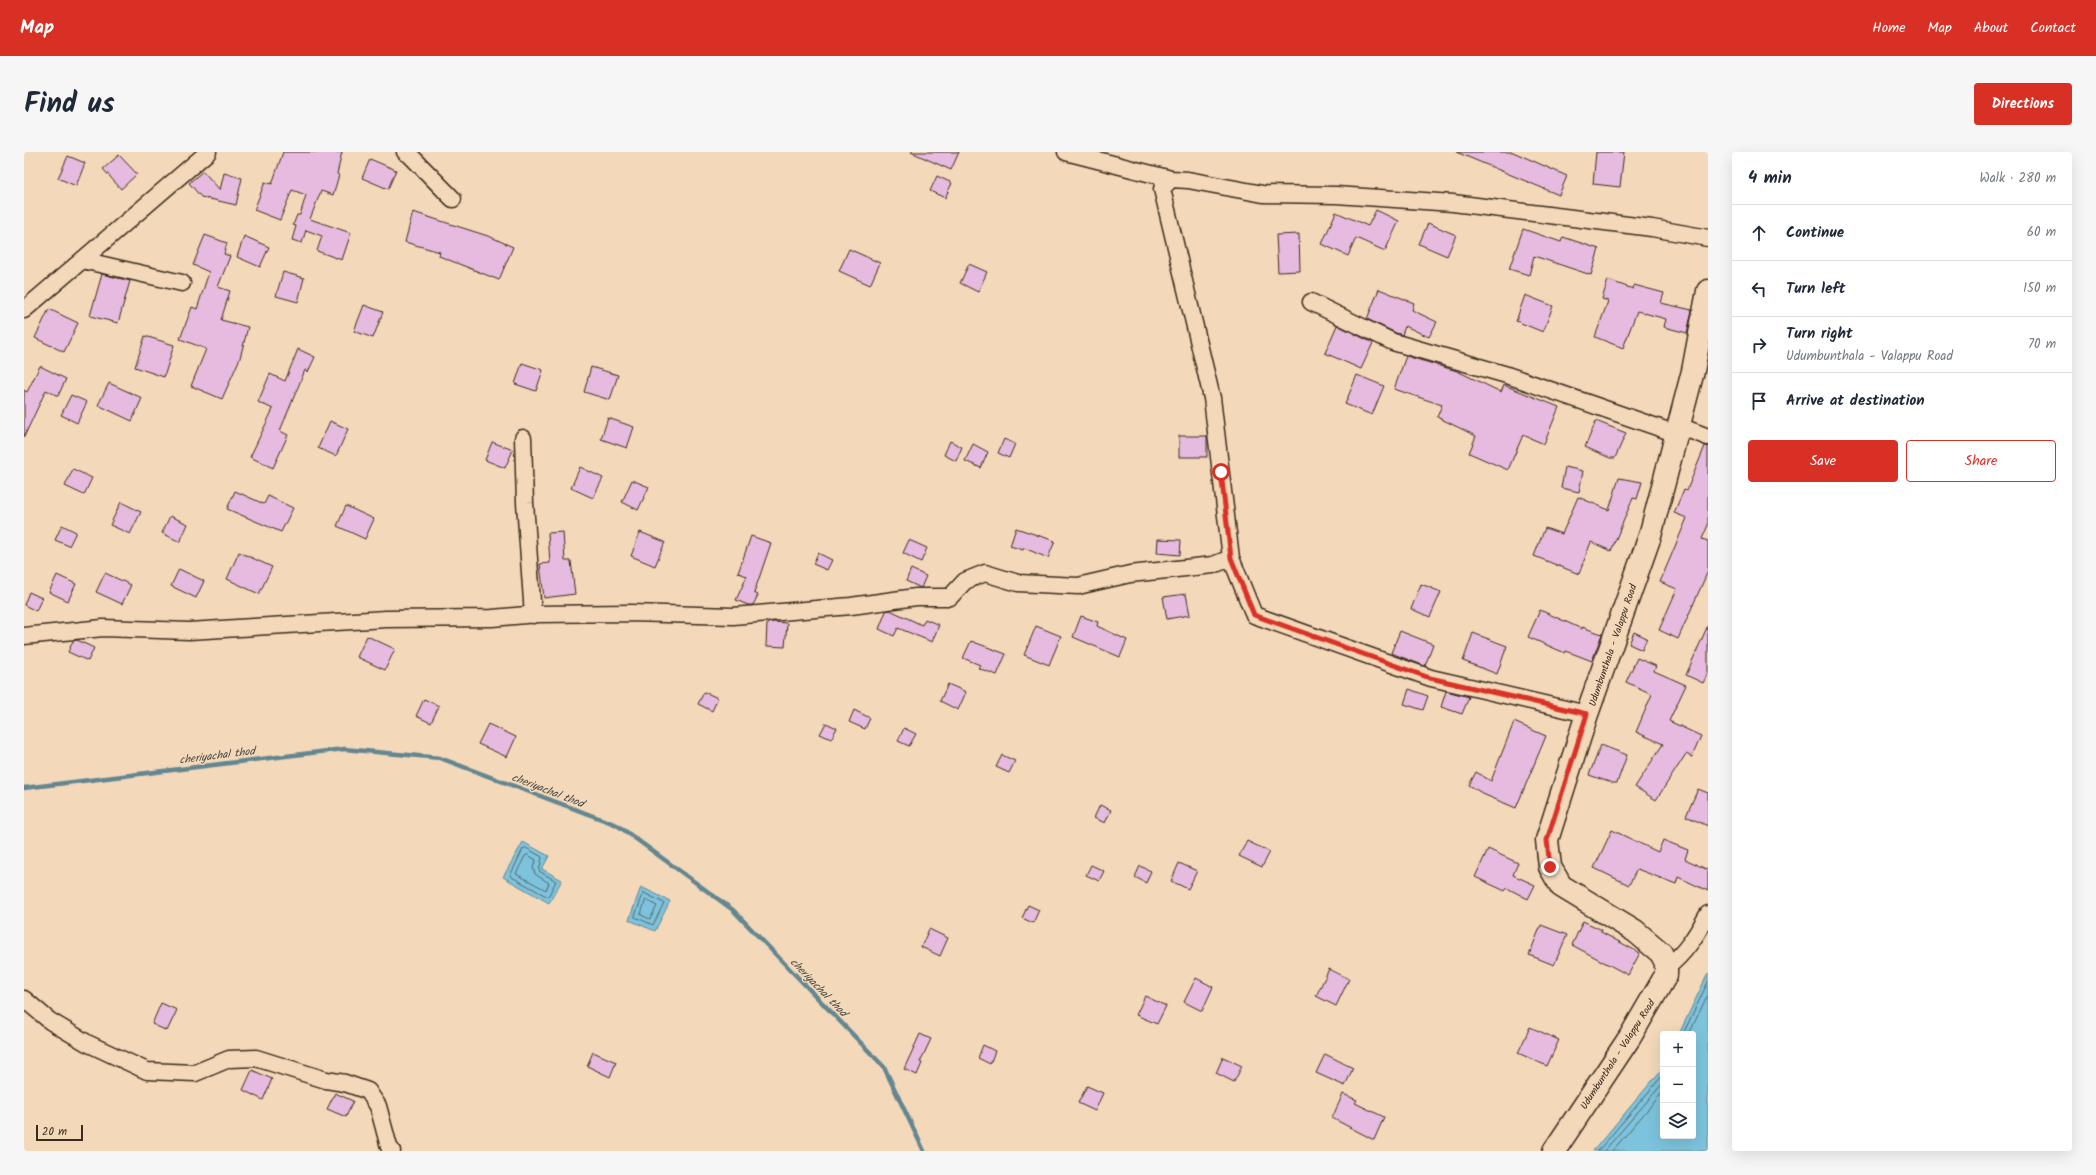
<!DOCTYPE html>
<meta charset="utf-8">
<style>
:root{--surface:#fff;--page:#f6f6f7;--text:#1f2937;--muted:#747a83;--line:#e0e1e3;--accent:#d93025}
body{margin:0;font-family:Kalam,sans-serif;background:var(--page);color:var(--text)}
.controls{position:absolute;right:12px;bottom:12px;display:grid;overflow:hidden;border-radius:4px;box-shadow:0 4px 16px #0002}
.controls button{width:36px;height:36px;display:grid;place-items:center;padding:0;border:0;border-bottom:1px solid var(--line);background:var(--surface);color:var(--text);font:20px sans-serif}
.scale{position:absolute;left:12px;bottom:10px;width:47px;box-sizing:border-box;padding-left:4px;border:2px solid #3b2a1e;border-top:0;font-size:11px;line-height:14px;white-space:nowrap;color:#3b2a1e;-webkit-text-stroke:3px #f3d9ba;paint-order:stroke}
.stop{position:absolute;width:12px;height:12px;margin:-9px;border:3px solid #d93025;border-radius:50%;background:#fff}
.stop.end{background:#d93025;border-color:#fff;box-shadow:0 1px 4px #0008}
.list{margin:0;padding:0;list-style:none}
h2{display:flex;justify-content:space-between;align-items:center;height:52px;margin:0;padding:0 16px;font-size:17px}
h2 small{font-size:13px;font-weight:400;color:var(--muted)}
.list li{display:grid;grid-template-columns:26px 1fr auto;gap:12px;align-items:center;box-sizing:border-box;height:56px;padding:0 16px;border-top:1px solid var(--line)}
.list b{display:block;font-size:15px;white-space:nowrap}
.list p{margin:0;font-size:13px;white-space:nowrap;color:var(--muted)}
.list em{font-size:13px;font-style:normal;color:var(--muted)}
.actions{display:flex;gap:8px;padding:12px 16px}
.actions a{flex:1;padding:9px 0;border:1px solid var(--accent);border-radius:4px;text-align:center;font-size:14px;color:var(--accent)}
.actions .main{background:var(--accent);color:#fff}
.icon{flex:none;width:22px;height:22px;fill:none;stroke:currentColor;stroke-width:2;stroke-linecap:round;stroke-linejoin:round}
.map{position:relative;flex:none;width:1684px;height:999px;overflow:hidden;border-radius:4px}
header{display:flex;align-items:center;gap:24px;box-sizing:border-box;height:56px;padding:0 20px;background:var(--accent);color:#fff}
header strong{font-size:19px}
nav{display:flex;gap:22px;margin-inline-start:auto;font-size:14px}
.intro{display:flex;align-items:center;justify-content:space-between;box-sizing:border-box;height:96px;padding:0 24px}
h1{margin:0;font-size:28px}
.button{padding:10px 18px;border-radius:4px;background:var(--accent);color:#fff;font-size:14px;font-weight:700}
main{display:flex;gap:24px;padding:0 24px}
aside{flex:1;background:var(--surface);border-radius:4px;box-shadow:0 4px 16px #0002}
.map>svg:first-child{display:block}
.water{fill:#7dc3dd;stroke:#638691}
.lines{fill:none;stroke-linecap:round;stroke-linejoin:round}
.shore{stroke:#55676a;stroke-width:1}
.stream{stroke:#638691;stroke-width:4.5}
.building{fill:#e7badf;stroke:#3b2a1e}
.street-casing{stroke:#3b2a1e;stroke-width:19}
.secondary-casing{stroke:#3b2a1e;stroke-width:25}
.street{stroke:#f3d9ba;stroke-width:16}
.secondary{stroke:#f3d9ba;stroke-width:22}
.route{stroke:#d93025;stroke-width:5}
.labels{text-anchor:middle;stroke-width:3;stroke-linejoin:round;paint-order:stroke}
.street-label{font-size:10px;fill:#3b2a1e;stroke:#f3d9ba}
.water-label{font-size:11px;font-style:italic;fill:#484944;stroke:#f3d9ba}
</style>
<header>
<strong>Map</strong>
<nav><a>Home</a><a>Map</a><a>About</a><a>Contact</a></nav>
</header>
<div class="intro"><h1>Find us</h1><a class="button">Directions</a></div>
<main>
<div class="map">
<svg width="1684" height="999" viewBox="0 0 1684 999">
<rect width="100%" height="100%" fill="#f3d9ba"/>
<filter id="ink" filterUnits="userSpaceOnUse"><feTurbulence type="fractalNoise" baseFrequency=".025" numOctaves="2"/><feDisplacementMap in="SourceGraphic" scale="8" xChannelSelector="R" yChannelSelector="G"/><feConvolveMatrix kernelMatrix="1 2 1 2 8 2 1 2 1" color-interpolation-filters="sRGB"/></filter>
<g filter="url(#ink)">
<path class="water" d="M499,690L525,704L518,717L538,728L525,751L479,725Z
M617,735L646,749L631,779L605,768Z
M1684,821V999H1569L1639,916V984H1669V882H1655Z"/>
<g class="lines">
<path class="shore" d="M502,696L518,705L515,719L532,729L524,745L486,724L499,697Z
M504,703L512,708L509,715L511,722L525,731L522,738L492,722L501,704Z
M620,741L640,751L629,773L611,765Z
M622,748L633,754L626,767L617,763Z
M1659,882L1684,830
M1665,882L1684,842
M1574,999L1639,923
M1580,999L1639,931
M1588,999L1639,940"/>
<path class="stream" d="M0,636L320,597L416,606L593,673L709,758L860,915L900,999"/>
</g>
<path class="building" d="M259,0H318L313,22L315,23L309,43L297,39L286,67L327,81L318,108L293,99L298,84L282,78L278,91L268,88L272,74L269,73L273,63H276L282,43L268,38L256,68L230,58L241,30L248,32Z
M887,0H935L927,18Z
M1432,0H1489L1543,24L1535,43Z
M1572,0H1600L1596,35L1569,32Z
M95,3L113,22L97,37L79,17Z
M44,4L61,11L52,34L34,26Z
M346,7L372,18L364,37L338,26Z
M179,19L196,38L200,21L218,26L212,53L177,45L165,31Z
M913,24L928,31L921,46L906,39Z
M1352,58L1375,69L1361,99L1332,86L1324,104L1298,92L1312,60L1344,74Z
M389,60L467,85L489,95L475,128L415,104L416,100L381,90Z
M1404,71L1432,83L1423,104L1395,92Z
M1499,77L1537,90L1539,85L1575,97L1567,123L1510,104L1505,123L1485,117Z
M1275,82L1276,119L1254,120L1252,83Z
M181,83L203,91L200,102L206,104L194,135L206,139L197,168L224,175L216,206L198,247L167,234L182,197L156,187L168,155L173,157L185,120L169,113Z
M220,84L245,95L236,115L213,105Z
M825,97L856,111L846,133L815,119Z
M945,112L963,120L954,140L936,131Z
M259,120L280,126L274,150L252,144Z
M78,122L106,129L94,171L66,164Z
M1584,128L1609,137L1610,133L1640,141L1637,151L1668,158L1663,181L1640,175L1642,167L1613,159L1599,196L1571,185L1584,149L1578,147Z
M1355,137L1390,151L1388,158L1413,170L1405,185L1381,174L1378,183L1372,181L1343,167Z
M1501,143L1529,154L1519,180L1492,169Z
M340,153L359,160L349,186L330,179Z
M25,157L54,171L40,200L11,186Z
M1313,173L1349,191L1337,217L1301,201Z
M121,184L150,193L140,225L111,215Z
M274,197L291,205L284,220L281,218L256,279L264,283L249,316L226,305L249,257L234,250L246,222L261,229Z
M1382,204L1433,219L1477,240L1480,233L1535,255L1520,292L1499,283L1484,318L1445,301L1452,284L1413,265L1418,253L1370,237Z
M498,211L519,218L512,239L491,232Z
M16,214L42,227L34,244L22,238L0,285V238L3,240Z
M567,215L594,223L586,248L560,240Z
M1333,223L1360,234L1348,263L1321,252Z
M85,231L118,246L108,269L74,253Z
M47,243L63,250L53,271L37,263Z
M584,266L610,275L603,296L577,287Z
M306,269L324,277L312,304L294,296Z
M1572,269L1602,281L1591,306H1586L1561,295Z
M1155,284H1183V305H1155Z
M980,287L991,292L985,306L974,301Z
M926,289L938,295L932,309L920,303Z
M468,290L489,298L481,316L461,308Z
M949,292L964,300L957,316L941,309Z
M1681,294H1684V373L1678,387L1684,389V419L1654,487L1635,478L1653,437L1636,430L1663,366L1650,361L1660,337L1663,338Z
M556,315L579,326L569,346L547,336Z
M1541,315L1559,319L1555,340L1537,336Z
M49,317L68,326L60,343L41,334Z
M1595,326L1618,330L1613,347L1609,346L1587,399L1567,390L1555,422L1510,404L1521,376L1538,382L1554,345L1585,358Z
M608,328L625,335L614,358L598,350Z
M211,339L240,352L244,344L269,356L257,380L203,357Z
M97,350L117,360L106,382L86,373Z
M322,354L350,367L341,387L313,374Z
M146,364L164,372L156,390L138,381Z
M38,373L52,380L45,394L31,388Z
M992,376L1031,389L1024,406L1000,396L999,398L986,394Z
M539,380L541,409H547L551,442L520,446L516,412L526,411L524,381Z
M616,380L641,390L631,414L607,404Z
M727,384L747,391L730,441L734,443L729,453H724L712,448L723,424L714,421Z
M1134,387L1157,388L1156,403L1133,401Z
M885,388L903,396L897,410L879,401Z
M215,400L248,415L235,442L203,427Z
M794,401L808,408L803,418L789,412Z
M155,417L180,429L172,446L147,434Z
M887,417L902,424L897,436L882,429Z
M81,421L107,433L98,452L72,440Z
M33,423L52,432L44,449L25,440Z
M1397,432L1417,440L1406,465L1387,457Z
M5,440L18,446L12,459L0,453Z
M1162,442L1166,463L1143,467L1139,445Z
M866,458L898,473L901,467L915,473L908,490L874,476L870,484L855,477L862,459Z
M1516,458L1558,477V475L1578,482L1568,509L1542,499L1541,501L1504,485Z
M1057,464L1074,470L1073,474L1103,488L1096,505L1049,485Z
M750,470L763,471L761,495L742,494L743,471Z
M1684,473V521L1679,531L1662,523Z
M1012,474L1037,484L1025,513L1000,503Z
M1376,479L1409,492L1401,514L1367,501Z
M1610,480L1623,486L1618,498L1605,492Z
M1449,481L1483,494L1473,522L1439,509Z
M343,484L371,497L361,518L333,505Z
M53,488L70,496L64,509L44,500L49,489Z
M947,489L982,502L973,523L954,516L956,513L939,506Z
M1613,506L1632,514L1630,519L1662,533L1645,569L1677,584L1668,605L1662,602L1632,648L1611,635L1639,592L1612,580L1628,542L1602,530Z
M924,532L942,540L934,558L916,549Z
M1385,537L1404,544L1399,558L1380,552Z
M1422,539L1445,545L1438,562L1417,555Z
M680,540L694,546L688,559L674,552Z
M400,547L415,554L407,571L392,564Z
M830,558L846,566L841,577L825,570Z
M1490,570L1522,584L1492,656L1461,643L1445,633L1452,620L1467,629Z
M802,571L813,576L807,587L796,582Z
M464,572L492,585L483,605L454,592Z
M880,576L892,582L885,594L874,589Z
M1577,593L1603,603L1593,631H1588L1565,623Z
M978,603L991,609L985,621L972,615Z
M1674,637L1684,641V674L1662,664Z
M1076,653L1087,658L1081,671L1070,666Z
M1588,678L1634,700L1639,688L1664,698L1661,707L1684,718V739L1654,725L1652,732L1613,717L1605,733L1570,716Z
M1223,689L1246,700L1238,715L1215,704Z
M1464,697L1494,711L1489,723L1511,733L1504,747L1483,736L1481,739L1451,725Z
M1155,711L1173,719L1164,737L1147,729Z
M1067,713L1080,719L1075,729L1062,723Z
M1116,714L1127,719L1122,731L1111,725Z
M1004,753L1015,758L1009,771L998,766Z
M1559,769L1578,778L1577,780L1616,801L1604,823L1548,793Z
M1517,773L1543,783L1530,813L1505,803Z
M905,777L924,786L916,804L897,795Z
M1305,817L1325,827L1312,854L1292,844Z
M1172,826L1189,835L1178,859L1160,850Z
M1121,844L1142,854L1133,872L1112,863Z
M137,851L153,858L143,879L128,872Z
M1506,875L1535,888L1523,914L1494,901Z
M896,882L907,887L896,910L898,911L893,923L880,917Z
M959,893L971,899L966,912L954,906Z
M569,900L592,910L586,925L563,914Z
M1301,902L1329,916L1321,934L1292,921Z
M1199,905L1218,914L1210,930L1192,921Z
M228,918L248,927L239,948L219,938Z
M1063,934L1079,941L1071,959L1054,951Z
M311,941L329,949L322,965L303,957Z
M1319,942L1333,948L1331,951L1360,965L1350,988L1308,966Z"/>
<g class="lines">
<g class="street-casing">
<path id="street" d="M381,0L385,2L429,47
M1042,0L1147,27
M58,108L158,131
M1287,150L1369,190L1483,223L1653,282
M0,158L184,0
M1655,274L1684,285
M499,286L501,351L509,463
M1207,406L1188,246L1138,37L1147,27L1164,28L1239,42L1312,43L1429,51L1628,76L1684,86
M0,484L79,476L165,479L362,467L468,466L514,462L607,461L709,464L827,454L892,445H926L941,429L961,421L994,431L1054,434L1106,422L1189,413L1207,406L1230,463L1407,526L1563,562
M1642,816C1661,802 1673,782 1684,762
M0,847L26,869L63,891L123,919L171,921L205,907L232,906L302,928L321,931L344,939L354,954L365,995L368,999"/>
</g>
<g class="secondary-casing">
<path id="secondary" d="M1530,999L1606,885L1642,823V811L1637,801L1611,779L1537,734L1526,715L1523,688L1563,562L1626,384L1669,219L1684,139"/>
</g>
<use href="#street" class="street"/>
<use href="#secondary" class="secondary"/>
</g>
</g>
<g class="lines" filter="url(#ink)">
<path class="route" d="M1197,320L1207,406L1230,463L1406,526L1563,562L1523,688L1526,715"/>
</g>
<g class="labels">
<g class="street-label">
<text transform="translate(1588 493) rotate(-71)" y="4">Udumbunthala - Valappu Road</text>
<text transform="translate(1593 902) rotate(-57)" y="4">Udumbunthala - Valappu Road</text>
</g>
<g class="water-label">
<text transform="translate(193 603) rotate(-7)" y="4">cheriyachal thod</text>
<text transform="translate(524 638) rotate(21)" y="4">cheriyachal thod</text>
<text transform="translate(795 835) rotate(46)" y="4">cheriyachal thod</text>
</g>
</g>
</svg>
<div class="controls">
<button>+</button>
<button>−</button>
<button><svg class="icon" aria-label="layers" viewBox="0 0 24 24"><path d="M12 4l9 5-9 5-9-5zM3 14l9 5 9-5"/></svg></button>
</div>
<div class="scale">20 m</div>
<div class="stop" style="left:1197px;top:320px"></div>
<div class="stop end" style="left:1526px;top:715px"></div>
</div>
<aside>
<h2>4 min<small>Walk · 280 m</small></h2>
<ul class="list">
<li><svg class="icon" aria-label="ahead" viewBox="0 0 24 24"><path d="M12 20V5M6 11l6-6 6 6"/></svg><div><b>Continue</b></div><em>60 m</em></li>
<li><svg class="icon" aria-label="left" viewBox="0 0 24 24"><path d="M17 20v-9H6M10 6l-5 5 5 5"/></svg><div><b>Turn left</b></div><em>150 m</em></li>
<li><svg class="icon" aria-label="right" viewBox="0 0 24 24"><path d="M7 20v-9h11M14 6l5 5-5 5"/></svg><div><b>Turn right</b><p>Udumbunthala - Valappu Road</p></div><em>70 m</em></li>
<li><svg class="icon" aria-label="arrive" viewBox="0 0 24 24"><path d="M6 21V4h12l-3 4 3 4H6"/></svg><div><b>Arrive at destination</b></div></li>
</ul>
<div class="actions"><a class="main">Save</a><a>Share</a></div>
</aside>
</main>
